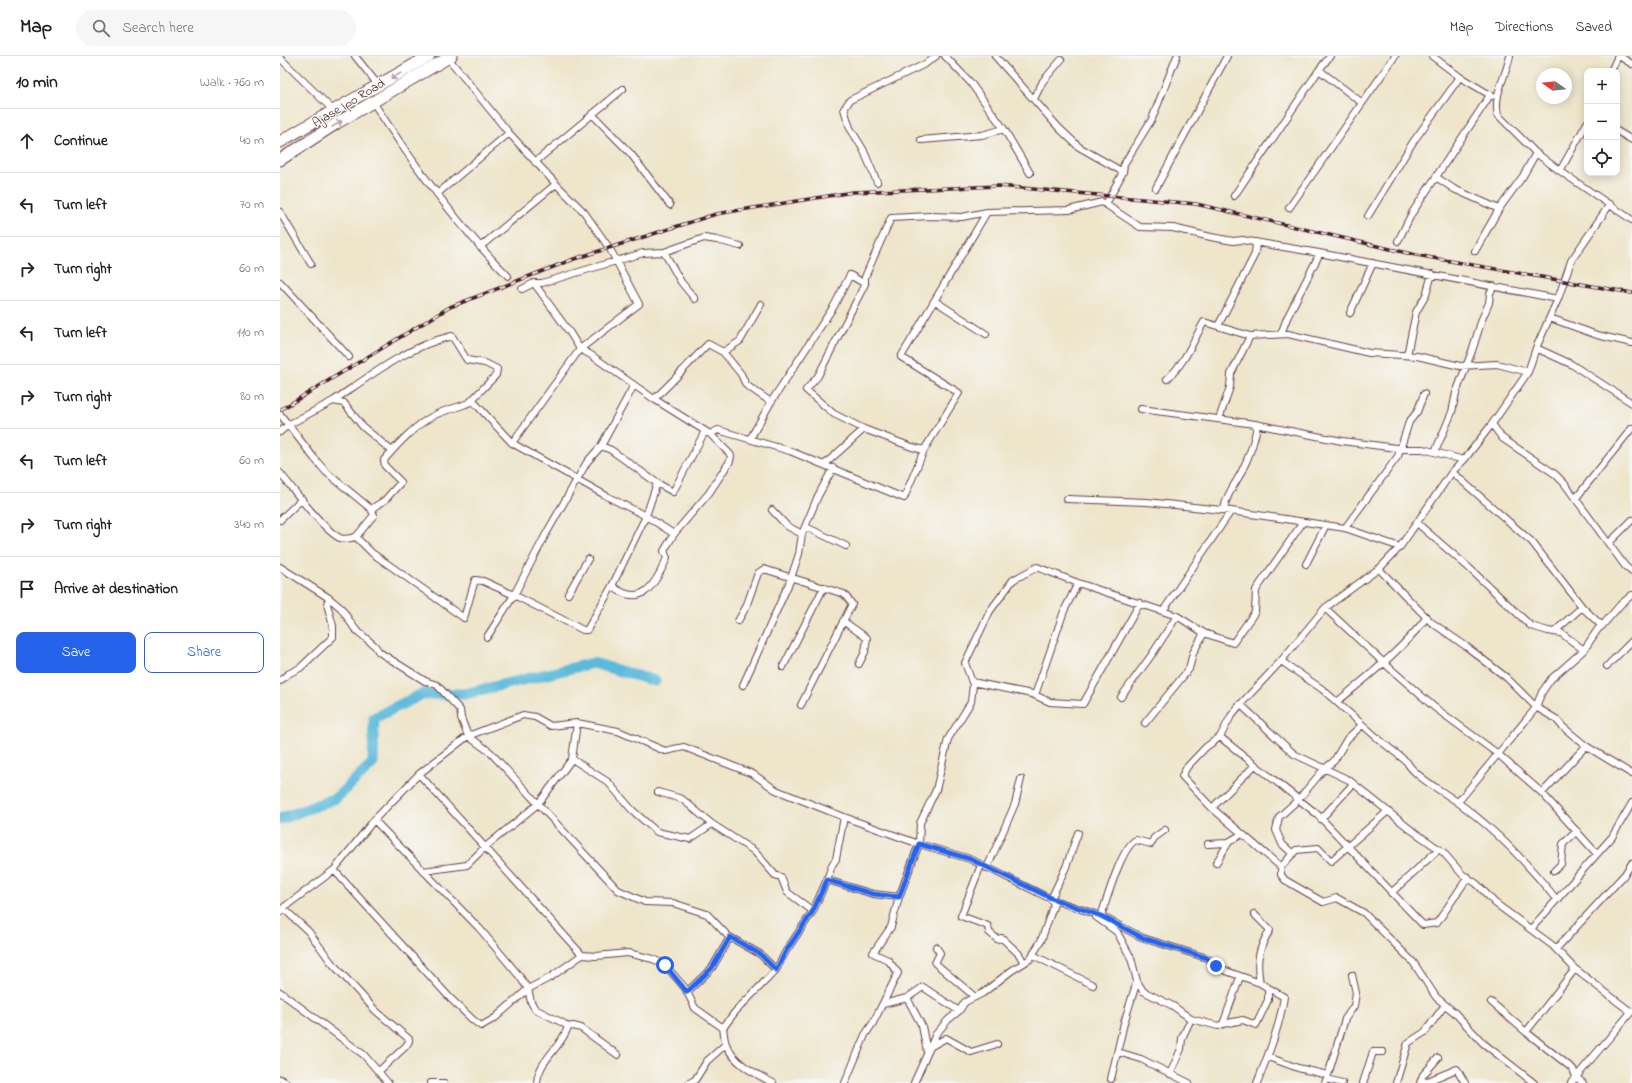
<!DOCTYPE html>
<meta charset="utf-8">
<style>
:root{--surface:#fff;--page:#f6f6f6;--text:#222;--muted:#767676;--line:#e0e0e0;--accent:#2563eb}
body{margin:0;font-family:"Indie Flower",sans-serif;background:var(--page);color:var(--text)}
.controls{position:absolute;right:12px;top:12px;display:grid;overflow:hidden;border-radius:8px;box-shadow:0 2px 10px #0003}
.controls button{width:36px;height:36px;display:grid;place-items:center;padding:0;border:0;border-bottom:1px solid var(--line);background:var(--surface);color:var(--text);font:20px sans-serif}
.compass{position:absolute;left:1256px;top:12px;width:36px;height:36px;border-radius:50%;background:var(--surface);box-shadow:0 2px 10px #0003;rotate:284deg}
.stop{position:absolute;width:12px;height:12px;margin:-9px;border:3px solid #2563eb;border-radius:50%;background:#fff}
.stop.end{background:#2563eb;border-color:#fff;box-shadow:0 1px 4px #0008}
.list{margin:0;padding:0;list-style:none}
h2{display:flex;justify-content:space-between;align-items:center;height:52px;margin:0;padding:0 16px;font-size:17px}
h2 small{font-size:13px;font-weight:400;color:var(--muted)}
.list li{display:grid;grid-template-columns:26px 1fr auto;gap:12px;align-items:center;box-sizing:border-box;height:64px;padding:0 16px;border-top:1px solid var(--line)}
.list b{display:block;font-size:15px;white-space:nowrap}
.list em{font-size:13px;font-style:normal;color:var(--muted)}
.actions{display:flex;gap:8px;padding:12px 16px}
.actions a{flex:1;padding:9px 0;border:1px solid var(--accent);border-radius:8px;text-align:center;font-size:14px;color:var(--accent)}
.actions .main{background:var(--accent);color:#fff}
.icon{flex:none;width:22px;height:22px;fill:none;stroke:currentColor;stroke-width:2;stroke-linecap:round;stroke-linejoin:round}
.map{position:relative;flex:none;width:1352px;height:1027px;overflow:hidden}
header{display:flex;align-items:center;gap:24px;box-sizing:border-box;height:56px;padding:0 20px;background:var(--surface);border-bottom:1px solid var(--line)}
header strong{font-size:19px}
nav{display:flex;gap:22px;margin-inline-start:auto;font-size:14px}
.search{width:280px;height:36px;background:var(--page);display:flex;align-items:center;gap:10px;box-sizing:border-box;padding:0 14px;border-radius:22px;color:var(--muted);font-size:15px}
main{display:flex}
aside{flex:1;background:var(--surface)}
.map>svg:first-child{display:block}
.lines{fill:none;stroke-linecap:round;stroke-linejoin:round}
.river{stroke:#5cbadb;stroke-width:11}
.street-casing{stroke:#633d43;stroke-width:8}
.highway-casing{stroke:#633d43;stroke-width:13}
.street{stroke:#fff;stroke-width:6}
.highway{stroke:#fff;stroke-width:11}
.rail-casing{stroke:#4a1f2b;stroke-width:3.5}
.rail{stroke:#f6f6f2;stroke-width:2;stroke-dasharray:6;stroke-linecap:butt}
.oneway{stroke:#ae9aa0}
.route{stroke:#2563eb;stroke-width:5}
.labels{text-anchor:middle;stroke-width:3;stroke-linejoin:round;paint-order:stroke}
.street-label{font-size:13px;fill:#4a1f2b;stroke:#f6f6f2}
</style>
<header>
<strong>Map</strong>
<div class="search"><svg class="icon" aria-label="search" viewBox="0 0 24 24"><circle cx="10" cy="10" r="6"/><path d="M15 15l6 6"/></svg>Search here</div>
<nav><a>Map</a><a>Directions</a><a>Saved</a></nav>
</header>
<main>
<aside>
<h2>10 min<small>Walk · 760 m</small></h2>
<ul class="list">
<li><svg class="icon" aria-label="ahead" viewBox="0 0 24 24"><path d="M12 20V5M6 11l6-6 6 6"/></svg><div><b>Continue</b></div><em>40 m</em></li>
<li><svg class="icon" aria-label="left" viewBox="0 0 24 24"><path d="M17 20v-9H6M10 6l-5 5 5 5"/></svg><div><b>Turn left</b></div><em>70 m</em></li>
<li><svg class="icon" aria-label="right" viewBox="0 0 24 24"><path d="M7 20v-9h11M14 6l5 5-5 5"/></svg><div><b>Turn right</b></div><em>60 m</em></li>
<li><svg class="icon" aria-label="left" viewBox="0 0 24 24"><path d="M17 20v-9H6M10 6l-5 5 5 5"/></svg><div><b>Turn left</b></div><em>110 m</em></li>
<li><svg class="icon" aria-label="right" viewBox="0 0 24 24"><path d="M7 20v-9h11M14 6l5 5-5 5"/></svg><div><b>Turn right</b></div><em>80 m</em></li>
<li><svg class="icon" aria-label="left" viewBox="0 0 24 24"><path d="M17 20v-9H6M10 6l-5 5 5 5"/></svg><div><b>Turn left</b></div><em>60 m</em></li>
<li><svg class="icon" aria-label="right" viewBox="0 0 24 24"><path d="M7 20v-9h11M14 6l5 5-5 5"/></svg><div><b>Turn right</b></div><em>340 m</em></li>
<li><svg class="icon" aria-label="arrive" viewBox="0 0 24 24"><path d="M6 21V4h12l-3 4 3 4H6"/></svg><div><b>Arrive at destination</b></div></li>
</ul>
<div class="actions"><a class="main">Save</a><a>Share</a></div>
</aside>
<div class="map">
<svg width="1352" height="1027" viewBox="0 0 1352 1027">
<rect width="100%" height="100%" fill="#f6f6f2"/>
<filter id="ink" filterUnits="userSpaceOnUse"><feTurbulence type="fractalNoise" baseFrequency=".025" numOctaves="2"/><feDisplacementMap in="SourceGraphic" scale="8" xChannelSelector="R" yChannelSelector="G"/><feConvolveMatrix kernelMatrix="1 2 1 2 8 2 1 2 1" color-interpolation-filters="sRGB"/></filter>
<filter id="wash" filterUnits="userSpaceOnUse"><feTurbulence type="fractalNoise" baseFrequency=".012" numOctaves="4" result="noise"/><feDisplacementMap in="SourceGraphic" scale="16" xChannelSelector="R" yChannelSelector="G"/><feGaussianBlur stdDeviation="0.9" result="paint"/><feColorMatrix in="noise" values="0 0 0 0 0 0 0 0 0 0 0 0 0 0 0 0 0 1.4 0 .05"/><feComposite in="paint" operator="in"/></filter>
<g filter="url(#wash)">
<rect width="100%" height="100%" fill="#eee5cb"/>
<g class="lines">
<path class="river" d="M0,763L56,742L93,707L94,662L142,638H184L313,607L375,625"/>
</g>
</g>
<g filter="url(#ink)">
<g class="lines">
<g class="street-casing">
<path id="street" d="M75,0L99,30
M665,0L690,26L724,73L750,117
M715,0L779,72L799,91L843,116
M1152,0L1180,21L1212,40
M1230,0C1226,20 1213,39 1218,59L1256,97L1280,115L1352,164
M1339,0L1352,8
M0,2L53,54
M168,2L229,77L276,128L304,156L330,193L359,248L300,293L232,387
M1039,14L1081,46
M1331,15L1338,0
M754,43L763,25L781,4
M93,46C133,108 176,168 228,220
M312,58L351,98L390,149
M1337,75L1352,84
M641,84L702,79L724,73
M255,106L343,33
M1280,115L1307,67
M1156,121L1174,133L1219,153
M597,126L583,93L570,72L564,53L570,44L645,8L656,0
M876,132L947,0
M157,138L229,77
M954,140L1039,14L1050,0
M826,148L843,116L844,108L872,63L897,0
M1009,152L1115,0
M0,156L31,208
M707,156L682,161L650,160L611,162L585,221V228L538,320L526,334L554,358L584,373L632,391L644,394L679,337L621,301L707,156L789,154L822,146L860,171L893,172L931,181L953,185L962,184L1039,197L1278,243
M1088,160L1133,86L1180,21
M1118,185L1132,157L1207,44L1210,38
M200,191L276,128
M1195,195L1219,153L1243,120L1256,97
M384,196L424,182L437,184L460,190
M0,226L69,301
M242,233L254,227
M415,243L401,226L384,196L363,197L262,227H254L290,277L300,293L311,299L374,343L430,378L438,374L510,395L624,442L644,394
M655,245L706,278
M1070,257L1093,207
M1270,262L1317,279L1352,287
M938,270L975,198L976,186
M1001,278L1007,262L1038,201L1039,197
M1256,292L1291,308L1352,347
M443,296L461,318L466,329L491,346
M1127,299L1136,256L1146,239L1152,218
M887,323C905,307 912,287 924,266L970,280L1008,278L1089,297L1137,300L1180,310L1217,308L1248,316
M374,343C393,326 410,306 428,288L443,296L460,285L481,248
M53,345C90,320 128,290 172,280L187,304L205,307L217,313L216,319L190,346
M861,353L975,368L1062,385L1124,393H1143L1184,404
M0,358L34,402L46,416L91,453L105,444L121,426L105,410L104,404C118,388 136,368 155,359C166,353 179,352 190,346H194L232,387L332,443L366,460L394,478
M939,363L950,331L951,318L970,280
M1212,368L1222,382L1275,418L1284,427L1345,510L1352,516
M0,376L8,369L53,345L64,347L83,371L112,395
M470,383L491,346L554,250L570,219L585,228
M321,390L331,394L377,427L366,460L332,530L307,574H303L234,539L266,478L307,406L321,390L354,329
M1155,396L1172,356L1176,337L1192,295L1202,263L1209,247L1210,237L1214,230
M544,409L584,373
M1172,416L1252,486L1303,552L1322,570
M0,417C13,433 44,475 60,482C66,484 70,482 76,481L92,497L184,562L195,524L203,525L234,539L207,581
M377,427L393,436L425,375
M1296,442L1352,372
M787,443L867,446L951,455L1065,472L1120,491
M492,454L507,470L522,478
M944,454C946,439 954,430 961,417C968,403 975,384 977,369
M0,464L22,443
M1137,467L1188,511L1251,570L1268,575L1281,577L1304,594
M526,471L566,490
M1065,472L1118,400L1129,366L1137,356L1144,338
M76,481L94,459L91,453
M1329,487L1352,464
M1026,508L1046,469
M0,511L49,542L61,552L75,573L95,590L99,596L145,625L157,629L180,654L181,662L188,680L210,696L338,834L365,846L393,847L427,858L448,880L480,898L496,914
M1099,513L1151,566L1187,591L1227,622L1256,651L1276,663L1283,671L1306,690L1352,718
M332,530C362,553 375,529 387,502L384,495L394,478L429,437L450,405L451,400L449,397L430,378
M288,538L308,503
M1352,539L1341,548L1322,570L1318,573L1304,594L1271,623L1262,636L1255,653L1218,698L1262,737L1317,798L1332,781L1352,747
M1045,552L1104,607L1154,651L1218,698L1178,746
M883,555L951,455
M458,565L466,551L478,517L484,513L564,538L572,548L521,649
M563,565L587,582L585,596L579,608
M1274,576L1302,551
M1001,605L1042,633L1102,686L1127,706C1132,717 1153,730 1164,737C1208,765 1244,803 1277,844
M1327,610L1352,585
M503,611L544,531
M0,625L8,618L20,612L53,581V570L47,548L49,542
M692,626L752,638L770,646L803,648L860,547
M463,629L510,525L519,498L522,478L538,440L553,412
M755,639L784,555L798,527
M841,641L873,597L897,560
M1057,646C1088,620 1122,594 1147,561
M960,648L1014,698L1069,724L1130,773L1163,796L1182,818L1197,828L1215,847L1272,889L1295,913L1351,956
M865,667L909,613L913,597L924,577
M940,681L1037,758L1143,869L1157,867L1188,821
M292,703L328,726L352,754L377,776L410,783L432,768
M139,718L302,899
M378,736L402,743L432,768L474,795L495,819L501,821L507,836L533,855
M1262,737L1306,690
M932,752L975,709
M1108,755L1051,805L1038,792L1016,794L1001,811V819L1005,824L1043,846L1057,842L1084,857L1133,906L1156,941L1175,957L1203,987L1254,1027
M564,761L639,788L690,803L771,843L821,860C827,844 841,791 856,784L871,788L874,782L885,774
M1041,763L1073,728
M94,764L200,873L240,921L248,933L251,946L255,953L283,967L288,971
M928,788L947,787L962,778
M1013,798L1002,788L996,774L999,761L1018,744L1044,713L1054,705L1067,683L1082,669
M936,807L949,786
M701,809L681,860L708,870L709,876L717,883L722,882L739,898L744,907
M1001,811L932,752L902,720L907,711L926,691L940,681L951,660L959,650L1001,605L1045,552L1101,511L1120,491L1172,416L1184,404L1212,368L1248,316L1256,292L1278,243L1291,205L1330,148
M707,812L735,748L741,723
M54,814L170,942L193,964L201,970L215,962L248,933L271,921L302,899L316,900L348,897L373,903L385,909L405,932L415,952L443,972C444,977 444,983 446,988C453,1007 476,1018 493,1027
M143,815L187,809L204,792L258,748L292,703L297,667
M1274,815L1281,808L1283,788L1297,775
M547,824L593,838L619,841
M1111,837L1159,793
M3,852L29,876L51,906L96,955L129,983V985L126,990L99,1015
M0,856L3,852L54,814L94,764L139,718L188,680L243,659L255,661L271,670L297,667L338,675L385,695L404,691L473,718L496,734L564,761L556,803L552,809L548,821L533,855L506,895L496,914L455,956L443,972
M974,858L990,874C978,893 976,906 980,927
M821,860L863,882L927,902L946,915L980,927L1004,941C999,973 989,997 977,1027
M816,861L837,876L851,902L857,925L844,967L831,1023
M1251,873L1317,798
M656,891L660,897L655,907L695,941
M1276,893L1345,818L1352,807
M753,899L813,929
M857,925L863,935L893,950L911,963L938,970L943,968L960,921
M0,936L84,999L108,1027
M407,936L432,912L450,881
M627,942L642,970L647,996
M1211,946L1246,976L1293,1013L1296,1021L1303,1027
M603,948L627,942L643,931L679,955
M943,968L963,964L976,969L988,944V932
M288,971L293,970L301,972L338,999
M1246,976L1295,913
M650,991L666,982L691,996L717,988
M838,996L861,1003L909,1027
M988,1001L1018,1012L1048,1019L1045,1027
M890,1018L901,993L902,982L911,963
M1048,1019L1065,963L1074,950L1076,937L1072,919
M0,1023L7,1027
M1047,1023L1062,1027
M151,1027H164
M257,1027C258,1005 281,992 288,971
M409,1027L415,1024L427,1005L446,988
M565,1027L585,979L593,967L618,917L608,904L593,897L611,871L619,841L639,788L640,767L656,734L668,683L691,646L693,629L685,607L710,555L733,524L757,511L798,527L897,560L924,577L953,587L975,556L976,534L1023,466
M634,1027L656,978L668,964L679,955L685,946L703,937L731,915L750,903L761,885L774,848L771,843L786,811L798,777
M1083,1027L1093,996H1103
M1116,1027L1128,987L1145,976L1165,949
M1140,1027L1143,1019L1158,1002
M1143,1027L1177,1013L1185,1027
M1291,1027L1352,955"/>
</g>
<g class="highway-casing">
<path id="highway" d="M0,86C49,56 100,29 149,0
M0,104L57,67L171,0"/>
</g>
<use href="#street" class="street"/>
<use href="#highway" class="highway"/>
<g class="rail-casing">
<path id="rail" d="M0,354L170,251L294,203L436,158L573,136L719,130L916,148L1136,199L1352,237"/>
</g>
<use href="#rail" class="rail"/>
</g>
<defs><path id="oneway-shaft" d="M-6 0H5M1.5-3L5.5 0L1.5 3" fill="none" stroke-width="1.6" stroke-linecap="round" stroke-linejoin="round"/></defs>
<g class="oneway">
<use href="#oneway-shaft" transform="translate(116 20) rotate(149)"/>
<use href="#oneway-shaft" transform="translate(57 68) rotate(-32)"/>
</g>
</g>
<g class="lines" filter="url(#ink)">
<path class="route" d="M385,909L407,936L432,912L450,881L480,898L496,914L506,895L533,855L547,824L593,838L619,841L639,788L690,803L771,842L821,860L863,882L927,902L936,910"/>
</g>
<g class="labels">
<g class="street-label">
<text transform="translate(68 46) rotate(-31)" y="5">Ajase Ipo Road</text>
</g>
</g>
</svg>
<div class="controls">
<button>+</button>
<button>−</button>
<button><svg class="icon" aria-label="locate" viewBox="0 0 24 24"><circle cx="12" cy="12" r="6"/><path d="M12 2v4M12 18v4M2 12h4M18 12h4"/></svg></button>
</div>
<svg class="compass" viewBox="-18 -18 36 36"><path d="M0-13l5 13h-10z" fill="#e53935"/><path d="M0 13l5-13h-10z" fill="#767676"/></svg>
<div class="stop" style="left:385px;top:909px"></div>
<div class="stop end" style="left:936px;top:910px"></div>
</div>
</main>
